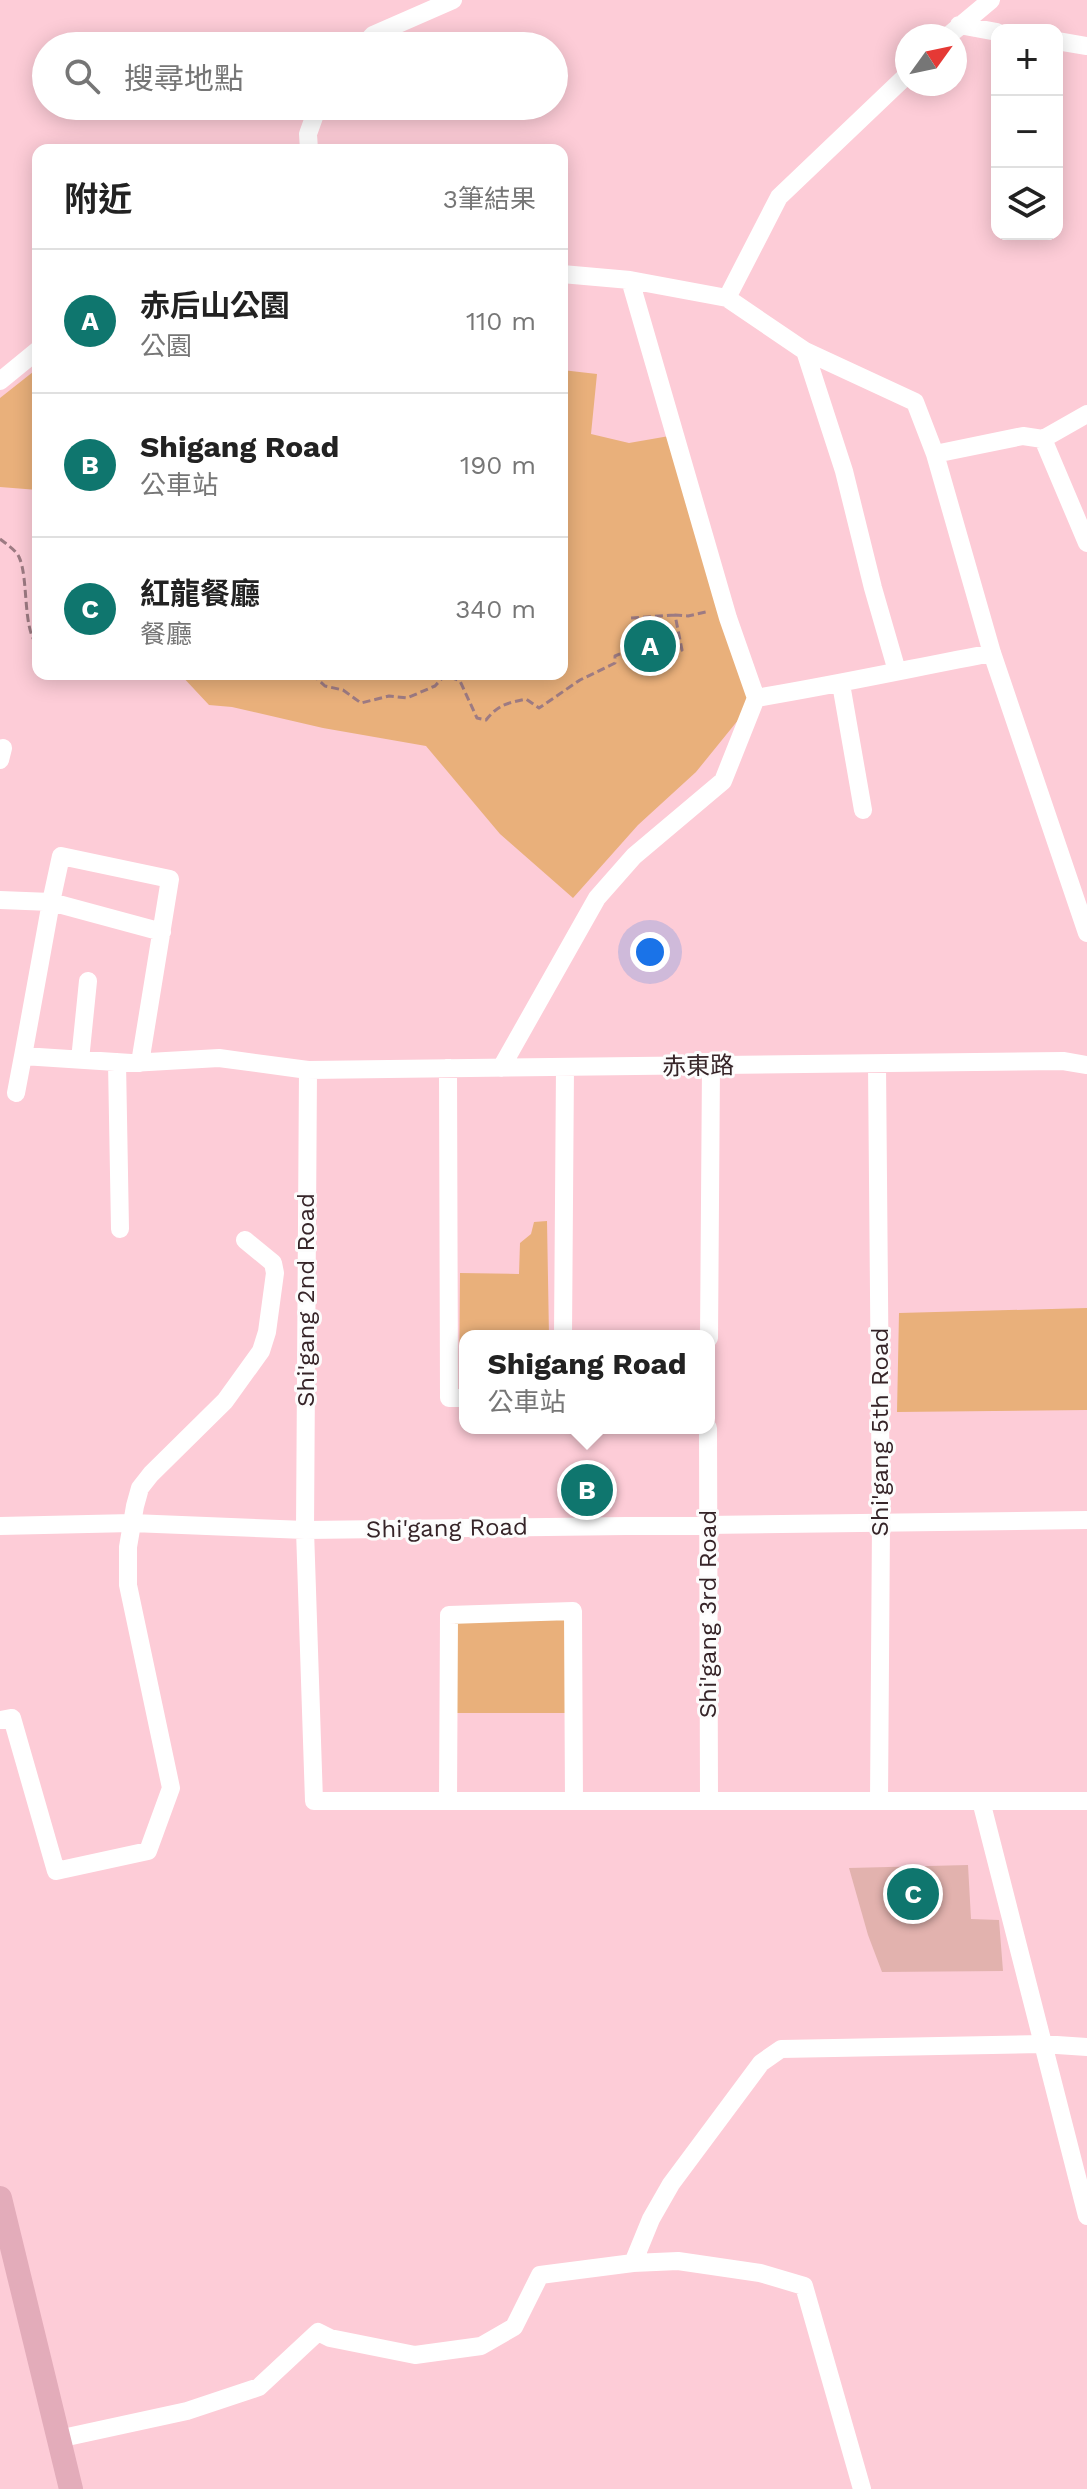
<!DOCTYPE html>
<html lang="zh-TW">
<meta charset="utf-8">
<style>
:root{--surface:#fff;--page:#f2f2f2;--text:#222;--muted:#767676;--line:#e0e0e0;--accent:#0f766e}
body{margin:0;font-family:"Work Sans","Noto Sans TC",sans-serif;background:var(--page);color:var(--text)}
.controls{position:absolute;right:24px;top:24px;display:grid;overflow:hidden;border-radius:16px;box-shadow:0 4px 20px #0003}
.controls button{width:72px;height:72px;display:grid;place-items:center;padding:0;border:0;border-bottom:2px solid var(--line);background:var(--surface);color:var(--text);font:40px sans-serif}
.compass{position:absolute;left:895px;top:24px;width:72px;height:72px;border-radius:50%;background:var(--surface);box-shadow:0 4px 20px #0003;rotate:57deg}
.you{position:absolute;left:650px;top:952px;width:28px;height:28px;margin:-20px;border:6px solid #fff;border-radius:50%;background:#1a73e8;box-shadow:0 0 0 12px #1a73e833}
.badge{display:grid;place-items:center;width:52px;height:52px;border-radius:50%;background:var(--accent);color:#fff;font-size:26px;font-weight:700}
.pin{position:absolute;translate:-50% -50%;border:4px solid #fff;box-shadow:0 2px 8px #0006}
.popup{position:absolute;left:459px;top:1330px;width:256px;height:104px;box-sizing:border-box;display:grid;place-content:center;border-radius:16px;background:var(--surface);filter:drop-shadow(0 2px 6px #0005);font-size:26px;white-space:nowrap;color:var(--muted)}
.popup b{font-size:30px;color:var(--text)}
.popup::after{content:'';position:absolute;left:50%;top:100%;margin-left:-16px;border:16px solid transparent;border-top-color:var(--surface)}
.list{margin:0;padding:0;list-style:none}
h2{display:flex;justify-content:space-between;align-items:center;height:104px;margin:0;padding:0 32px;font-size:34px}
h2 small{font-size:26px;font-weight:400;color:var(--muted)}
.list li{display:grid;grid-template-columns:52px 1fr auto;gap:24px;align-items:center;box-sizing:border-box;height:144px;padding:0 32px;border-top:2px solid var(--line)}
.list b{display:block;font-size:30px;white-space:nowrap}
.list p{margin:0;font-size:26px;white-space:nowrap;color:var(--muted)}
.list em{font-size:26px;font-style:normal;color:var(--muted)}
.icon{flex:none;width:44px;height:44px;fill:none;stroke:currentColor;stroke-width:2;stroke-linecap:round;stroke-linejoin:round}
.map{position:relative;flex:none;width:1087px;height:2489px;overflow:hidden}
.search{position:absolute;background:var(--surface);box-shadow:0 4px 20px #0003;left:32px;top:32px;width:536px;height:88px;display:flex;align-items:center;gap:20px;box-sizing:border-box;padding:0 28px;border-radius:44px;color:var(--muted);font-size:30px}
.panel{position:absolute;background:var(--surface);box-shadow:0 4px 20px #0003;left:32px;top:144px;width:536px;height:536px;border-radius:16px}
.map>svg:first-child{display:block}
.green{fill:#e9b07b}
.building{fill:#e2b2ae}
.lines{fill:none;stroke-linecap:round;stroke-linejoin:round}
.path{stroke:#9d7b83;stroke-width:3;stroke-dasharray:8 4;stroke-linecap:butt}
.minor{stroke:#fff;stroke-width:18}
.major{stroke:#e3acba;stroke-width:24}
.labels{text-anchor:middle;stroke-width:6;stroke-linejoin:round;paint-order:stroke}
.street-label{font-size:24px;fill:#362428;stroke:#fcfcfc}
</style>
<div class="map">
<svg width="1087" height="2489" viewBox="0 0 1087 2489">
<rect width="100%" height="100%" fill="#fdccd7"/>
<path class="green" d="M38,368V490L0,487V398Z
M562,370L597,374L591,434L629,443L675,435L756,698L696,772L638,825L573,898L500,834L426,746L323,728L232,707L209,705L180,674H562Z
M547,1221L549,1336H465V1387H459L460,1273L519,1274L520,1243L531,1234L534,1222Z
M1087,1308V1410L897,1412L899,1313Z
M566,1619V1713H453L455,1620Z"/>
<path class="building" d="M968,1865L971,1919L999,1920L1003,1971L882,1972L868,1935L849,1868Z"/>
<g class="lines">
<path class="path" d="M0,539C6,544 16,550 19,557C29,578 22,630 38,646
M631,618L675,615
M312,674L325,686L343,690L361,703L389,696L407,698L435,686L445,675L460,681L477,718L486,720C498,705 507,703 526,699L539,708L580,680L615,663V656L625,652L636,659L682,650L675,615L688,616L706,612"/>
<path class="minor" d="M959,25L997,32
M948,36L991,0
M1057,41L1087,46
M363,46L373,35L453,0
M309,150L308,134L318,106
M562,274L630,280L727,298L779,197L907,75
M630,280L728,618L756,698C835,685 913,668 992,653
M727,298L805,351L915,402L935,454L992,653L1087,933
M805,351L844,471L873,588L897,671
M0,381L38,350
M1043,439L1087,543
M935,454L1023,436L1043,439L1087,414
M841,684L863,810
M0,760L3,748
M0,900L51,902L23,1056L131,1063L219,1058L308,1070L1063,1061L1087,1065
M80,1060L88,981
M117,1062L120,1229
M140,1063L170,879L61,856L51,902L162,932
M877,1064L881,1523L879,1801
M448,1068L449,1398H465
M501,1068L597,898L634,856L723,781L756,698
M308,1070L305,1530L314,1801H1087
M16,1093L23,1056
M563,1336L565,1067
M709,1338L711,1065
M708,1428L709,1801
M0,1526L132,1523L305,1530L1087,1520
M0,1720L12,1718L56,1871L148,1851L171,1788L128,1585V1547L135,1506L140,1488L151,1474L225,1401L261,1351L267,1332L275,1273L273,1263L245,1240
M448,1801L449,1615L573,1611L574,1801
M981,1801L1087,2216
M633,2263L678,2261L760,2273L804,2286L862,2489
M58,2439L187,2411L259,2387L318,2332L330,2338L415,2355L481,2346L514,2327L540,2275L633,2263L651,2219L671,2184L761,2063L781,2049L1042,2044L1087,2047"/>
<path class="major" d="M0,2198L71,2489"/>
</g>
<g class="labels">
<g class="street-label">
<text transform="translate(698 1066) rotate(-1)" y="8">赤東路</text>
<text transform="translate(306 1300) rotate(-90)" y="8">Shi'gang 2nd Road</text>
<text transform="translate(880 1432) rotate(-90)" y="8">Shi'gang 5th Road</text>
<text transform="translate(447 1528) rotate(-1)" y="8">Shi'gang Road</text>
<text transform="translate(708 1614) rotate(-90)" y="8">Shi'gang 3rd Road</text>
</g>
</g>
</svg>
<div class="controls">
<button>+</button>
<button>−</button>
<button><svg class="icon" aria-label="layers" viewBox="0 0 24 24"><path d="M12 4l9 5-9 5-9-5zM3 14l9 5 9-5"/></svg></button>
</div>
<svg class="compass" viewBox="-18 -18 36 36"><path d="M0-13l5 13h-10z" fill="#e53935"/><path d="M0 13l5-13h-10z" fill="#767676"/></svg>
<div class="you"></div>
<div class="pin badge" style="left:650px;top:646px">A</div>
<div class="pin badge" style="left:587px;top:1490px">B</div>
<div class="popup"><b>Shigang Road</b>公車站</div>
<div class="pin badge" style="left:913px;top:1894px">C</div>
<div class="search"><svg class="icon" aria-label="search" viewBox="0 0 24 24"><circle cx="10" cy="10" r="6"/><path d="M15 15l6 6"/></svg>搜尋地點</div>
<section class="panel">
<h2>附近<small>3筆結果</small></h2>
<ul class="list">
<li><span class="badge">A</span><div><b>赤后山公園</b><p>公園</p></div><em>110 m</em></li>
<li><span class="badge">B</span><div><b>Shigang Road</b><p>公車站</p></div><em>190 m</em></li>
<li><span class="badge">C</span><div><b>紅龍餐廳</b><p>餐廳</p></div><em>340 m</em></li>
</ul>
</section>
</div>
